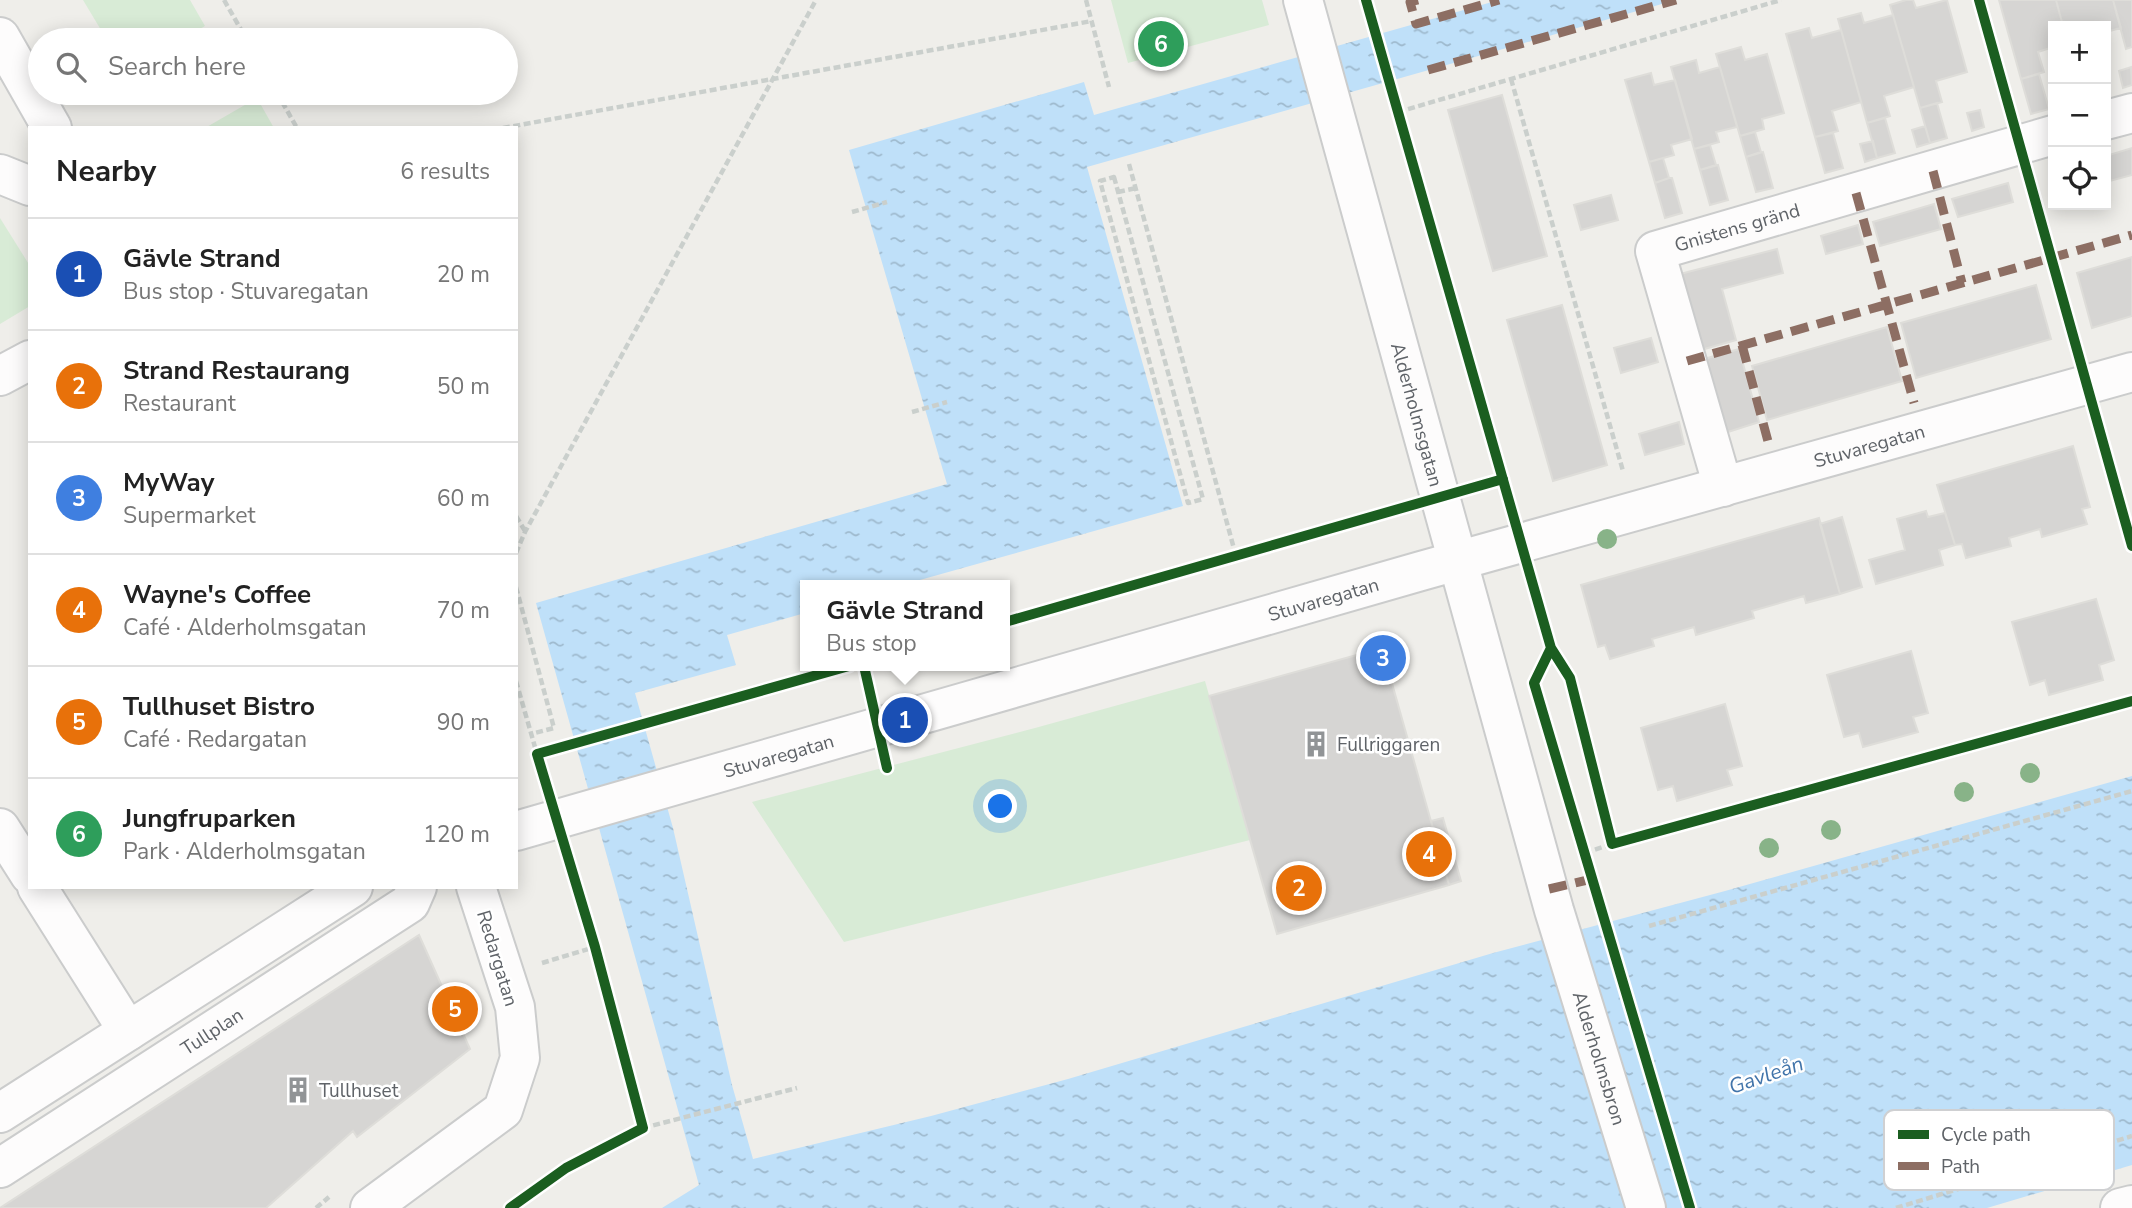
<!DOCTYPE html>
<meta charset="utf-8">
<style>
:root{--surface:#fff;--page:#f2f2f2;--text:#222;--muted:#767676;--line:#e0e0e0;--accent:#919496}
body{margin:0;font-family:"Nunito Sans",sans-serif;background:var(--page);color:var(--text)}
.controls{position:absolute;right:21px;top:21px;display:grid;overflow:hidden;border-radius:0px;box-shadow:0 4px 18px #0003}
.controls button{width:63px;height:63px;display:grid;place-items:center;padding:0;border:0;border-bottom:2px solid var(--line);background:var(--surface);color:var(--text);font:35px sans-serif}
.you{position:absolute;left:1001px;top:807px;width:24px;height:24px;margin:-18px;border:5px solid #fff;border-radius:50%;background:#1a73e8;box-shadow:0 0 0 10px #1a73e833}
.badge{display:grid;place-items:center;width:46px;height:46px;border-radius:50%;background:var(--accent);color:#fff;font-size:23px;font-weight:700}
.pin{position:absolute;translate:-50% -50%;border:4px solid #fff;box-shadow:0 2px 7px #0006}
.popup{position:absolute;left:800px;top:580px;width:210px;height:91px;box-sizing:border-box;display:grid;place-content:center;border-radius:0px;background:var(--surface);filter:drop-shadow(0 2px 5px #0005);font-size:23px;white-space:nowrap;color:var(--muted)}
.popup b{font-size:26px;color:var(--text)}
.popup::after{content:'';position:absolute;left:50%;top:100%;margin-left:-14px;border:14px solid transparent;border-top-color:var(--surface)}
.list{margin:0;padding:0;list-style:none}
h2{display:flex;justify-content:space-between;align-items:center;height:91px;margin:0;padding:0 28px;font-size:30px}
h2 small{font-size:23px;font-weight:400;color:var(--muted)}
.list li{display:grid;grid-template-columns:46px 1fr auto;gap:21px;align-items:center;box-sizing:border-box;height:112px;padding:0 28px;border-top:2px solid var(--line)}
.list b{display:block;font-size:26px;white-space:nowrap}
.list p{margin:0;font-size:23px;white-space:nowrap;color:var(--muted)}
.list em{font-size:23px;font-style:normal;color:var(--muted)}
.icon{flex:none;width:38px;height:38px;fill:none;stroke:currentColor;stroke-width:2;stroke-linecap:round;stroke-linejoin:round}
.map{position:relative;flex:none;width:2132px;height:1208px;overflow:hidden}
.search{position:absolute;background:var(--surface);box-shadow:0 4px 18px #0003;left:28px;top:28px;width:490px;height:77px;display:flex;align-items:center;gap:18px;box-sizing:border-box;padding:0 24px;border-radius:38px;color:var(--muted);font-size:26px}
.panel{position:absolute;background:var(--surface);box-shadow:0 4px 18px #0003;left:28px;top:126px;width:490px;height:763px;border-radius:0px}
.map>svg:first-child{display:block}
.park{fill:#d8ebd6}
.water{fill:url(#water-ripples)}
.building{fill:#d6d5d3;stroke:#deddd9;stroke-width:2}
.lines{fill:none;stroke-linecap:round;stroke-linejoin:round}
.minor-casing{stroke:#cbcccc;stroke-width:42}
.path{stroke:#cacfcc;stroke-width:4.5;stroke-dasharray:7 3.5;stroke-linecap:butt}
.minor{stroke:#fdfcfc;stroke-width:38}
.quiet{stroke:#8d6e63;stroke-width:9;stroke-dasharray:18 9;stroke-linecap:butt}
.cycleway-casing{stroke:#fff;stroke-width:15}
.cycleway{stroke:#1b5e20;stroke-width:10}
.tree{fill:#88b388}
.labels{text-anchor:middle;stroke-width:5;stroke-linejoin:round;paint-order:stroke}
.street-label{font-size:19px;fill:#5f6368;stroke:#fff}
.poi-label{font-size:19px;fill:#5f6368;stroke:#fff;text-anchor:start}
.water-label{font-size:21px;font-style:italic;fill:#4174aa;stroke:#fff}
.key{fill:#fff;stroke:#cfd0d2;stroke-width:2}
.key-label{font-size:19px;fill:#5f6368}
</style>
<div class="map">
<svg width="2132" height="1208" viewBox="0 0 2132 1208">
<defs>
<pattern id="water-ripples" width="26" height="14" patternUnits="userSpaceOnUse" patternTransform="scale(1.75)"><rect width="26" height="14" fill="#bfe0f9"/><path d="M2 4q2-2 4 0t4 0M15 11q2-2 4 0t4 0" fill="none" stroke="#9eb9cd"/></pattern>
</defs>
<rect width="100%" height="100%" fill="#efeeea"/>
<path class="park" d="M83,0H190L205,26L181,40H107Z
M1111,0H1262L1269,25L1128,63Z
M257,98L274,128H205Z
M0,218L30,266V306L0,324Z
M1205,681L1250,840L844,942L752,802L1035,728Z"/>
<path class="water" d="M1499,0H1676L1087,167L1183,506L902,585H805V613L727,635L736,665L635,693L673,828L732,1085L753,1159L931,1116L1068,1079L1493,953L1725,891L2132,776V1165L1987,1208H662L699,1185L536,603L947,484L849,150L1084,82L1094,115Z"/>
<path class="building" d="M1906,0H1913L1916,8L1947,0L1967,72L1936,81L1942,102L1920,108L1890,5Z
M1999,0H2056L2063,26H2053V47L2038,52L2044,72L2021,79Z
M2056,0H2113L2121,28L2106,32V26H2063Z
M2113,0H2132V47L2126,49Z
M1861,13L1864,23L1893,15L1914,87L1884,96L1890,116L1867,123L1838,19Z
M1809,28L1812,38L1841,30L1861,102L1832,111L1838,131L1815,137L1786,34Z
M1741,47L1745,60L1767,54L1784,113L1762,119L1764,129L1740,136L1716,54Z
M1696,60L1699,73L1720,67L1737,127L1716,132L1719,142L1694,149L1671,67Z
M2131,67L2132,85L2123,88L2119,71Z
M1651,73L1654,85L1675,80L1692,139L1671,145L1674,155L1649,162L1625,80Z
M2039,74L2049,109L2031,114L2021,79Z
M1502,95L1547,256L1493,271L1448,110Z
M1937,103L1947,138L1930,143L1920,108Z
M1980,110L1984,127L1972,131L1967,113Z
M1885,118L1895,153L1877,158L1867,123Z
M1925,126L1930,143L1917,147L1912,130Z
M1755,132L1761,152L1746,157L1740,136Z
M1833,133L1843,168L1825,173L1815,137Z
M1873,141L1877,158L1865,162L1860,144Z
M1710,145L1716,165L1700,170L1694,149Z
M2132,148V175L2106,182V156Z
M1763,152L1773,188L1756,192L1746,157Z
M1663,158L1669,178L1655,183L1649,162Z
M1718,165L1728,200L1710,205L1700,170Z
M1669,178H1672L1682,213L1665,218L1655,183Z
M2008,183L2013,202L1958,217L1952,199Z
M1611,195L1618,220L1581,230L1574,205Z
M1934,204L1941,229L1880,246L1873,222Z
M1858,225L1863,244L1826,254L1821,236Z
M1777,249L1783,273L1722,289L1736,340L1701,350L1680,274Z
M2132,257V316L2092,328L2077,273Z
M2036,285L2051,339L1916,378L1901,323Z
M1562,305L1607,465L1553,481L1507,320Z
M1887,327L1902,381L1767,420L1752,366Z
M1651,338L1658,362L1621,373L1614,348Z
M1739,349L1759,422L1725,433L1704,359Z
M1679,422L1684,444L1645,455L1639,434Z
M2073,446L2090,507L2082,509L2087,524L2042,537L2040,529L2009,538L2011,546L1966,558L1962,544L1955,545L1937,485Z
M1926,511L1928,517L1945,513L1955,545L1939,550L1943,565L1876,584L1869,560L1905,550L1897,519Z
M1842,517L1862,587L1840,594L1820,524Z
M1819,518L1840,594L1806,603L1804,596L1752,611L1754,618L1696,635L1694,627L1652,639L1654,646L1610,659L1605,645L1598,647L1581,585Z
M2096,599L2114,660L2099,665L2103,680L2049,695L2045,680L2030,685L2012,622Z
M1382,648L1449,885L1277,934L1209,696Z
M1911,651L1928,713L1913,717L1918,732L1863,747L1859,733L1844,737L1827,675Z
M1725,704L1742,766L1727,770L1732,785L1677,801L1673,786L1658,790L1641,728Z
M1443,818L1461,881L1449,885L1431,821Z
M419,935L470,1049L357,1137L353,1131L266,1208H0Z"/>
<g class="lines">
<g class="minor-casing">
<g id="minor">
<path id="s1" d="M1303,0L1554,910L1646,1208"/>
<path d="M0,37L52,128"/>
<path d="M2106,120L2132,113"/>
<path d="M0,174L30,186"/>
<path d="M0,376L30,360"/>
<path id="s2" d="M1723,487L1655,251L2053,135"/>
<path d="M0,828L30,875"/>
<path id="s3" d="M516,831L1421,571L2132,372"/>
<path d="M37,887L128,1031"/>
<path d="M0,1113L353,887"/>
<path id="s4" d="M0,1168L410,903L417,887"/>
<path d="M370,1208L503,1110L520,1058L515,1007L476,887"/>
<path d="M2120,1208L2132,1205"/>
</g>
</g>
<path class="path" d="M224,0L247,40
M1086,0L1109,87
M1511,79L1623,471
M277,93L297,128
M1398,112L1781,0
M503,128L1092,21
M1129,164L1236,556
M1114,177L1203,499L1188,503L1100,181Z
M1118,192L1136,188
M852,212L887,202
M912,412L947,402
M516,516L525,531
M516,553L525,532L816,0
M516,587L554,728L531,734
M516,681L537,754
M1585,853L1612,844
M1649,926L2132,791
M542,963L595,947
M643,1128L797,1088
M316,1208L329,1197
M1896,1208L2132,1136"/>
<use href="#minor" class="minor"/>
<path class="quiet" d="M1418,0L1410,2L1416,24L1499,0
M1428,70L1676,0
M1933,171L1962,283
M1856,193L1914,403
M1742,345L1769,445
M1687,361L2132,235
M1549,889L1592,879"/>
<g class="cycleway-casing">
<path id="cycleway" d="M1366,0L1551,648L1534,683L1690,1208
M1979,0L2132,546
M1005,622L1503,479
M1551,648L1570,678L1612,844L2132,701
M864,666L887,768
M510,1208L566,1168L643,1128L595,947L537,754L849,666"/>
</g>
<use href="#cycleway" class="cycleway"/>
</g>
<g class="tree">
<circle cx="1607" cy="539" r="10"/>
<circle cx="2030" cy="773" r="10"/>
<circle cx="1964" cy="792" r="10"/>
<circle cx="1831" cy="830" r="10"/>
<circle cx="1769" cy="848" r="10"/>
</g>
<defs>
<g id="building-bare" transform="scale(2.1)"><path d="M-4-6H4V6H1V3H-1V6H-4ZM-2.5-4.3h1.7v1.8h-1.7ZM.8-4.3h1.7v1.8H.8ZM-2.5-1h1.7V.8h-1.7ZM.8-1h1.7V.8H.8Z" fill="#919496" stroke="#fff" stroke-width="2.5" paint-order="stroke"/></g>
</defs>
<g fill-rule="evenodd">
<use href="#building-bare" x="1316" y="744"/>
<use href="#building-bare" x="298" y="1090"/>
</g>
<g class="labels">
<g class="street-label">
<text dy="7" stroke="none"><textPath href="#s2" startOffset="331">Gnistens gränd</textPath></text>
<text dy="7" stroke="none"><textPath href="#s1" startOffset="430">Alderholmsgatan</textPath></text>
<text dy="7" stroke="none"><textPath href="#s3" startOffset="1407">Stuvaregatan</textPath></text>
<text dy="7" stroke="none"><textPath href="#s3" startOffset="840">Stuvaregatan</textPath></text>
<text dy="7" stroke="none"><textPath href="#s3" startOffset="273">Stuvaregatan</textPath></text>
<text transform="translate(498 958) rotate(73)" y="7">Redargatan</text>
<text dy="7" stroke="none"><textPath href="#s4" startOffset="252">Tullplan</textPath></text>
<text dy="7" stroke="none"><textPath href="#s1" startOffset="1099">Alderholmsbron</textPath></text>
</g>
<g class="poi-label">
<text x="1337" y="751">Fullriggaren</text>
<text x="319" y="1097">Tullhuset</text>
</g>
<g class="water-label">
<text transform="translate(1766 1075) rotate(-19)" y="7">Gavleån</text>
</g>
</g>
<rect x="1884" y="1110" width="230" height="80" rx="10" class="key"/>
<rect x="1898" y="1130" width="31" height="9" fill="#1b5e20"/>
<rect x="1898" y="1162" width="31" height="8" fill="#8d6e63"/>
<g class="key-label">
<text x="1941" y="1141">Cycle path</text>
<text x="1941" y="1173">Path</text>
</g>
</svg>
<div class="controls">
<button>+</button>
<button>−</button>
<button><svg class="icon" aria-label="locate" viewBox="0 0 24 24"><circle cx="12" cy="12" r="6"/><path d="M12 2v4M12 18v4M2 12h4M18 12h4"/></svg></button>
</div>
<div class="you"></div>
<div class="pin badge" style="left:905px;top:720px;background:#1a4fb4">1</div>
<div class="popup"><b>Gävle Strand</b>Bus stop</div>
<div class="pin badge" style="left:1299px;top:888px;background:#e8710a">2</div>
<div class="pin badge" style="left:1383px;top:658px;background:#3f7fe0">3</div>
<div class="pin badge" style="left:1429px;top:854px;background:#e8710a">4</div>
<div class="pin badge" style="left:455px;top:1009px;background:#e8710a">5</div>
<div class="pin badge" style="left:1161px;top:44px;background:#2e9e5b">6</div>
<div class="search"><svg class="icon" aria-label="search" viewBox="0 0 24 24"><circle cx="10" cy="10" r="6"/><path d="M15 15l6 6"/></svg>Search here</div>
<section class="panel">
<h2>Nearby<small>6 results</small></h2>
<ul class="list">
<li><span class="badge" style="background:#1a4fb4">1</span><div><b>Gävle Strand</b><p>Bus stop · Stuvaregatan</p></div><em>20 m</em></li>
<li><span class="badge" style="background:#e8710a">2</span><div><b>Strand Restaurang</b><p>Restaurant</p></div><em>50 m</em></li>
<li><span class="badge" style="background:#3f7fe0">3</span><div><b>MyWay</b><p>Supermarket</p></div><em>60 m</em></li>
<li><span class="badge" style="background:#e8710a">4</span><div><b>Wayne's Coffee</b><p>Café · Alderholmsgatan</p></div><em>70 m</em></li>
<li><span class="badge" style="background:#e8710a">5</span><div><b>Tullhuset Bistro</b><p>Café · Redargatan</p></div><em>90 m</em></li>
<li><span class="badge" style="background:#2e9e5b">6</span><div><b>Jungfruparken</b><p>Park · Alderholmsgatan</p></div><em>120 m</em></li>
</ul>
</section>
</div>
